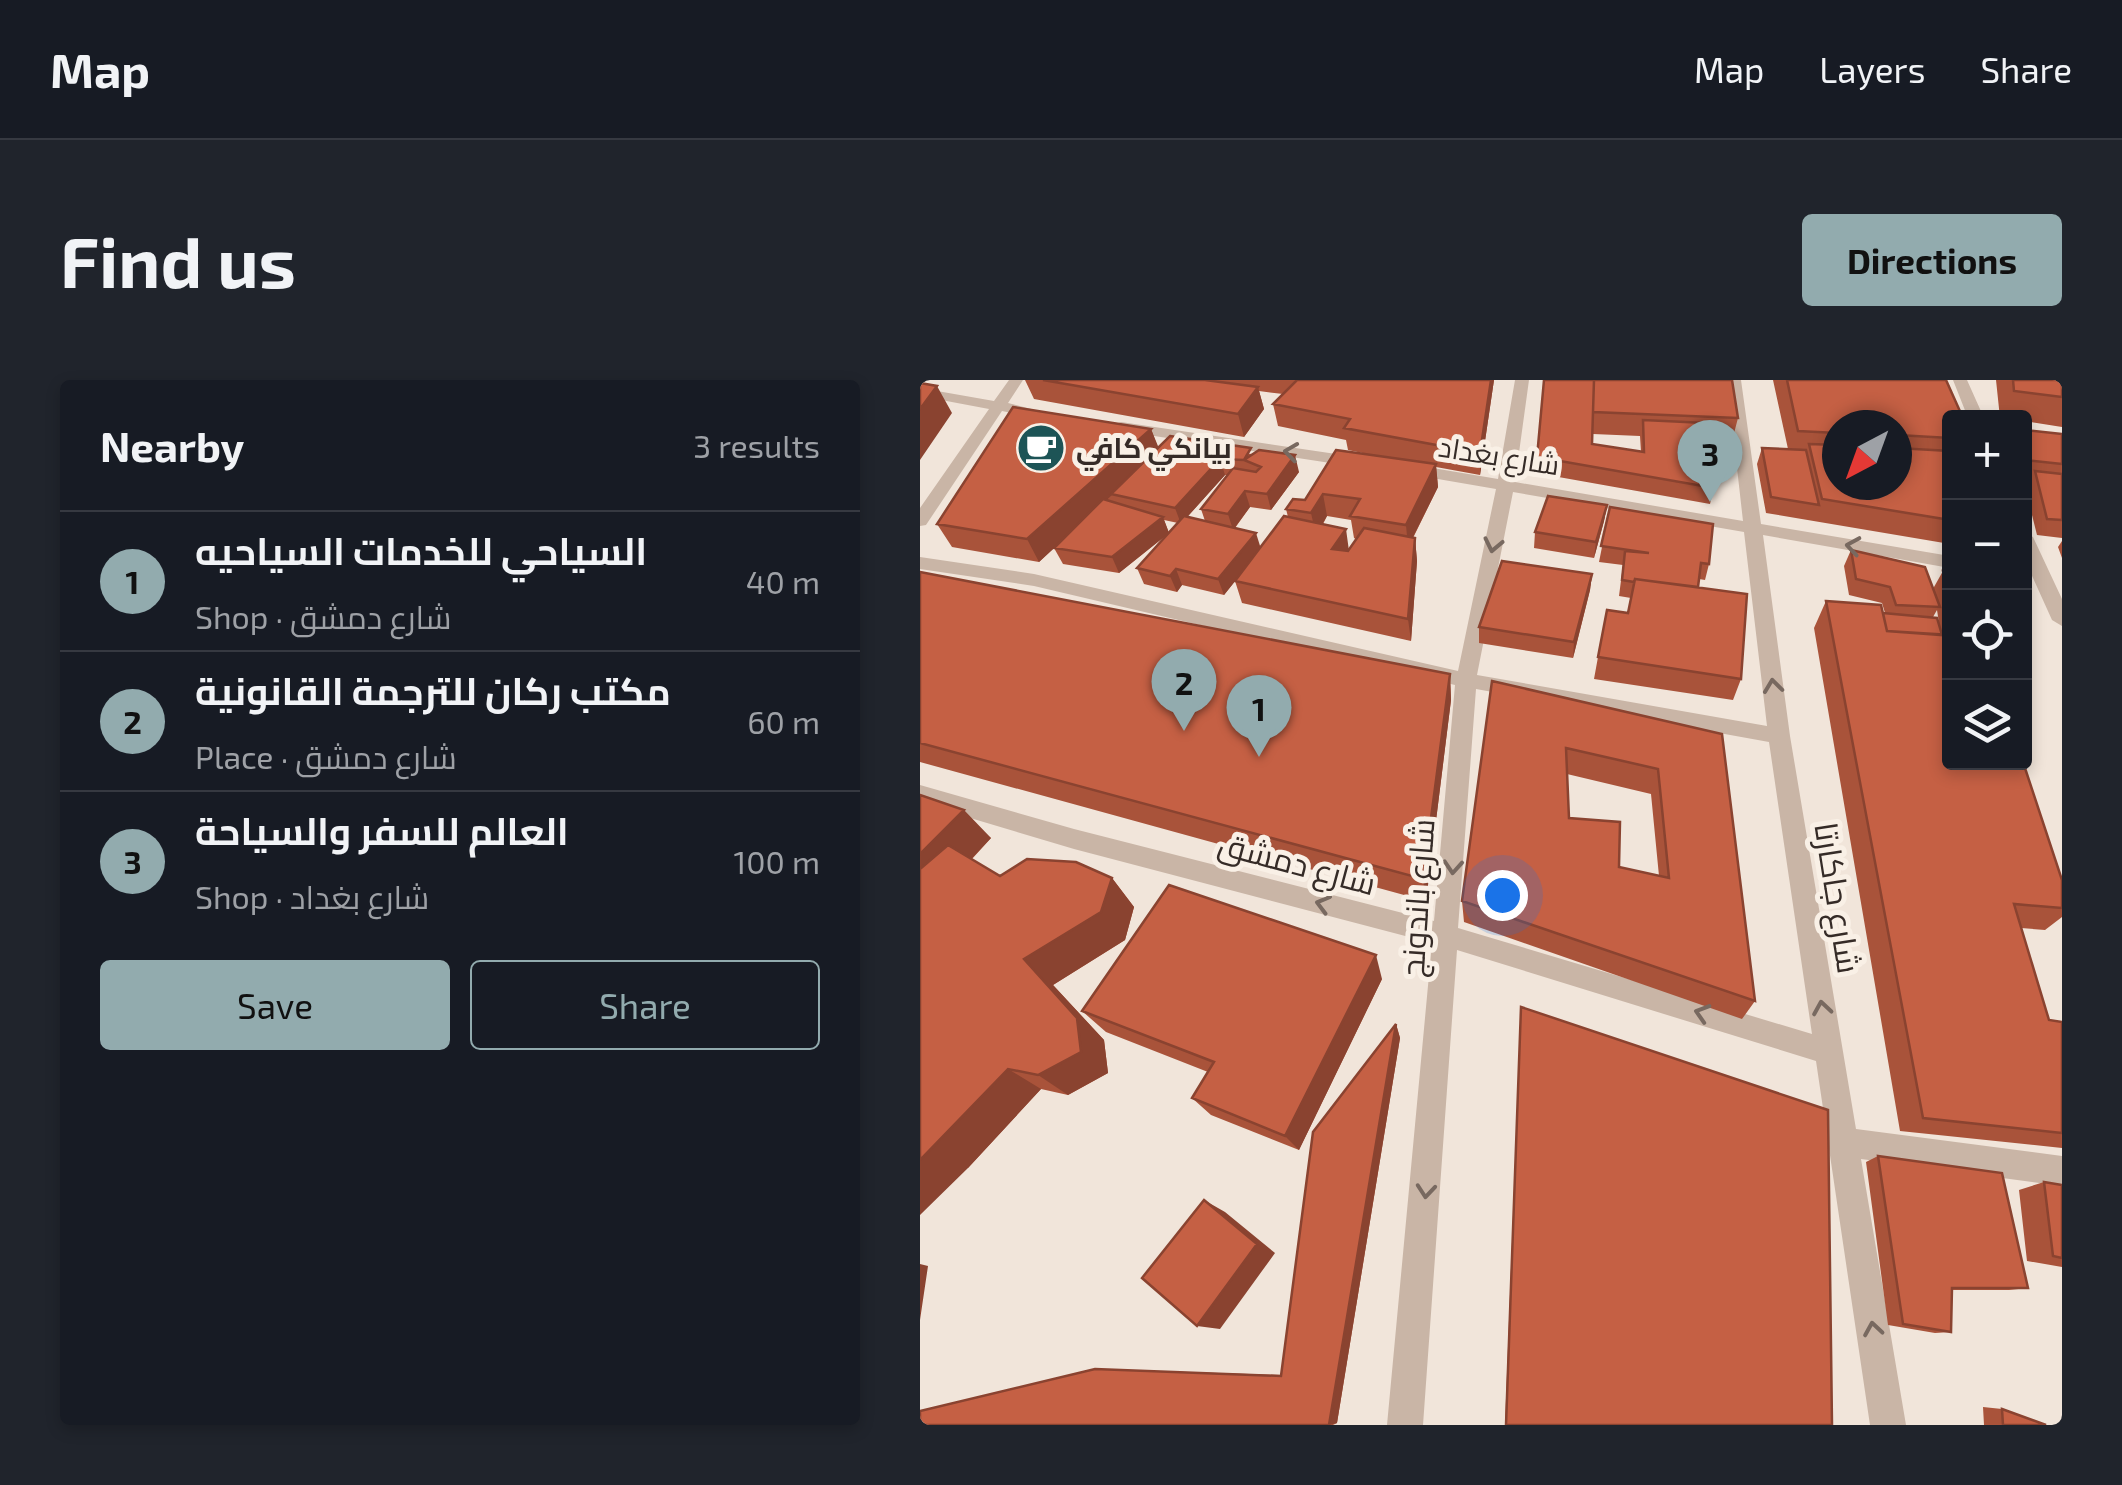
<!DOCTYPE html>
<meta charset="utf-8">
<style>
:root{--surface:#171b24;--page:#20242c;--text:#f1f3f6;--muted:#9ea1a6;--line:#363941;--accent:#92abae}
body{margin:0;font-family:"Exo 2",Cairo,sans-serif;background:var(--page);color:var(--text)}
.controls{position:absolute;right:30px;top:30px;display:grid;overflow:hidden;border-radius:10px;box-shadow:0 5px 15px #0003}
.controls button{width:90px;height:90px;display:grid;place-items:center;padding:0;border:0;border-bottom:2px solid var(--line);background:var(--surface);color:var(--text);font:50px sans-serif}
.compass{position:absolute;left:902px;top:30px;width:90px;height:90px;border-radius:50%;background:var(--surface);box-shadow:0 5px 15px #0003;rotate:221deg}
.you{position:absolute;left:582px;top:515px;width:35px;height:35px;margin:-25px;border:8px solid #fff;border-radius:50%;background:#1a73e8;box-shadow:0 0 0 15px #1a73e833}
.badge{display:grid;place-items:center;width:65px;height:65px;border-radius:50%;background:var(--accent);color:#111;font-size:32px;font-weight:700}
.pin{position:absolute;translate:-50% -82px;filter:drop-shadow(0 2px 5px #0008)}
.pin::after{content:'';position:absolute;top:52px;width:35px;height:30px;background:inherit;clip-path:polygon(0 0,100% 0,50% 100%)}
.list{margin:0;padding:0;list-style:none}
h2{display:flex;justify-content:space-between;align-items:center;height:130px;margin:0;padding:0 40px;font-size:42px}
h2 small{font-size:32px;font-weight:400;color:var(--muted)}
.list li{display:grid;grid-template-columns:65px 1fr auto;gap:30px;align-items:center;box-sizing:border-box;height:140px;padding:0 40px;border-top:2px solid var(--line)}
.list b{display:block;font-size:38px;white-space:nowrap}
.list p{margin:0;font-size:32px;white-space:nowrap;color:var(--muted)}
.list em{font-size:32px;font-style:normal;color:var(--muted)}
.actions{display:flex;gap:20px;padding:30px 40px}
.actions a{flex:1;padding:22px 0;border:2px solid var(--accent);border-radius:10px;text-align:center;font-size:35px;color:var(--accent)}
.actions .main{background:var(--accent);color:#111}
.icon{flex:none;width:55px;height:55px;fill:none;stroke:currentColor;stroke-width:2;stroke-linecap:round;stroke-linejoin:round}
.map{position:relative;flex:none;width:1142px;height:1045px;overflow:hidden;border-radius:10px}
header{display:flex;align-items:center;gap:60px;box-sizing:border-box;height:140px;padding:0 50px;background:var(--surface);border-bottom:2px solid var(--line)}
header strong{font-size:48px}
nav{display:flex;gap:55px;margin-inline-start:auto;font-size:35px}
.intro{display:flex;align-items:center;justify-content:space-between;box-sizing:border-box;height:240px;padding:0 60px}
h1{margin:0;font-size:70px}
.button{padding:25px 45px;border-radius:10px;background:var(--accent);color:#111;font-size:35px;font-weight:700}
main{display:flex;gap:60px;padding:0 60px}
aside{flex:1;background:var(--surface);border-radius:10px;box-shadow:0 5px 15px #0003}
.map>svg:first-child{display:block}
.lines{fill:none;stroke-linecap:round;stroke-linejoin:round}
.minor{fill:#c9b5a6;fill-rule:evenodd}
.wall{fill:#a9533a;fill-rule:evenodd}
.shaded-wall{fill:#8a4330}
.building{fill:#c56044;stroke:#8a4330;stroke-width:2.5;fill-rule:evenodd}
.oneway{stroke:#786960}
.labels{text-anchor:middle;stroke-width:10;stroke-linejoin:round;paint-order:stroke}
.far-poi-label{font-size:28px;font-weight:bold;fill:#352b27;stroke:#f9f0e6;text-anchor:start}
.far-street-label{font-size:28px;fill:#352b27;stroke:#f9f0e6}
.street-label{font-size:32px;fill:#352b27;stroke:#f9f0e6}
</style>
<header>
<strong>Map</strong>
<nav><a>Map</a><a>Layers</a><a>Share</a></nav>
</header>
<div class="intro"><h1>Find us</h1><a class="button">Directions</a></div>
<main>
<aside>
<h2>Nearby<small>3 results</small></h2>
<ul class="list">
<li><span class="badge">1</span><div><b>السياحي للخدمات السياحيه</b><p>Shop · شارع دمشق</p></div><em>40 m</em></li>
<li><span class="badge">2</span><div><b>مكتب ركان للترجمة القانونية</b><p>Place · شارع دمشق</p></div><em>60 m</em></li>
<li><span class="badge">3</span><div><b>العالم للسفر والسياحة</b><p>Shop · شارع بغداد</p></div><em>100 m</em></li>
</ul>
<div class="actions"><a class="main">Save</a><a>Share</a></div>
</aside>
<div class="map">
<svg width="1142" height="1045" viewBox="0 0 1142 1045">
<rect width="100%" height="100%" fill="#f1e5da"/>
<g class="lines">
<path class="minor" d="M89,0H103L88,23L130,34L122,39L82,31L6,145L0,146V128L69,29L0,16V8L74,21Z
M595,0H609L595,102L823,141L807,0H821L841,144L1030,176V188L843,155L870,356L936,749L1142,776V806L941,779L986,1045H950L896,681L537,570L503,1045H467L512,563L154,469L0,423V405L154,449L514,541L535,305L114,206L0,189V177L114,194L538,291L576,109L483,93L475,88L483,83L578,99ZM593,112L824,152L847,346L557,295ZM556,309L849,362L892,654L538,548Z
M1033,0H1047L1064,38H1048Z
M201,42L443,78L451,83L443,88L195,50V44Z
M1104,152L1113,157L1142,219V246L1132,240L1104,178Z"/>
</g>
<path class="wall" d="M105,0H574L560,95L516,87L518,107L493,158H495L497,181L491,261L322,223L315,201L304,215L262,205L257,212L224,204L217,188L249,153L199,193L143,184L134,168L119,182L32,167L17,144L231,49L238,68L333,74L379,92L351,130L330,127L315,148L340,167L368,137L366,129L385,120L462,77L428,70L426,60L358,46L353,24L363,14L339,11L344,29L324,57L114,19ZM305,95H307L281,129L285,141L267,137ZM407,136L431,140L434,158L436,159L429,169L403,144ZM244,140L258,143L249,153Z
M624,0L818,38L812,61L788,60L794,108L790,124L616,93ZM673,54L720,56L721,72L672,64Z
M853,0H1026L1030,38V164L846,133L837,84L842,68L868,69ZM917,45H977V105H917Z
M1076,0H1142V47L1104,41V38H1080Z
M1104,50L1142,54V158L1117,155L1105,107L1111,98L1104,97Z
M687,125L684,141L674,178L614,168L615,152Z
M690,127L789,184L785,200L779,199L778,207L821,299L813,320L674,299L678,277L708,233L711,218L699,216L703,185L679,182Z
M1142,161V178L1138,167Z
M931,170L1014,212V207L1023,191L1030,192V382L1142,500V537L1125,550L1101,548L1129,640L1142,642V768L980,751L894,248L906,221L965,233L962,223L929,215L924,186ZM1017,230L1020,249L1013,237Z
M0,192L530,294L531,320L506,521L0,382Z
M672,194L670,210L653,278L559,263V247Z
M572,301L802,354L835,621L822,639L544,542L542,521ZM647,394L731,414L739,496L699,487L649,438Z
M0,415L71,458L52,479L80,496L192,498L214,527L205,560L133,605L184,660L188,693L148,715L121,709L48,788Z
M462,599L379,770L291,735L272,718L288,692L186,652L162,631Z
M601,627L912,1045H585Z
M476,644L480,658L417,1043L413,1045H0L175,989L361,995Z
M958,776L1108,908L1089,910H1032L1031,952L1015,953L968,945L946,782Z
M1124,802L1142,805V887L1107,881L1099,810Z
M1063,1027L1082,1029L1126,1045H1064Z"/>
<path class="shaded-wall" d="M571,0H574L560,95V73Z
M17,6L32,33L0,80V29Z
M338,7L344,29L324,57L318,34Z
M231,49L240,71L119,182L107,159Z
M375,75L379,92L351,130L347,114Z
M300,79L305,95L261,144L255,128Z
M516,84L518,107L488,167L486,145Z
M325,111L330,127L313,150L308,134Z
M403,114L407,136L396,155L391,133Z
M687,125L684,141L674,178L676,162Z
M243,137L249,153L199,193L192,177Z
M426,149L429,171L412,169Z
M336,153L341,169L304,215L298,199Z
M495,158L497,181L491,261L488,239Z
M256,189L262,205L257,212L250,196Z
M672,194L670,210L653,278L654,262Z
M530,294L531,320L506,521L503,499Z
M44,430L71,458L23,509L0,528V474Z
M192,498L214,527L205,560L133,605L184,660L188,693L148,715L118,695L104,579Z
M456,575L462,599L379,770L365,756Z
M476,644L480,658L417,1043L409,1045Z
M88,689L121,709L48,788L0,835V780Z
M284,820L305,832L355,873L300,949L277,946Z
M0,884L8,886L0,940Z"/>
<path class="building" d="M123,0H285L338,7L318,34Z
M377,0H571L560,73L424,48L430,39L353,24Z
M624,0H674L672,64L724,72L723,40L786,43L794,108L617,77Z
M674,0H812L818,38L673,32Z
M867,0H1026L1043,38H1030V58L977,55V45H917V53L878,51Z
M1093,0H1142V17L1094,11Z
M0,3L17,6L0,29Z
M93,27L231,49L107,159L17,144Z
M1104,50L1142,54V84L1104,80Z
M250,56L331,68L324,80L300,79L255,128L191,114Z
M889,64L917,65V105H977V68L1030,71V140L902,119Z
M842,68L886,70L899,125L851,117Z
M339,70L375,75L347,114L325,111L308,134L281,129L313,88L336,92L341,87L324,80Z
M416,70L516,84L486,145L430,136L440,119L403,114L391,133L366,129L373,119L385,120Z
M1115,91L1142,94V140L1127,139Z
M628,116L687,125L676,162L615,152Z
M183,119L243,137L192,177L134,168Z
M690,127L793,144L789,184L781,183L778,207L715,199L714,202L702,200L705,171L729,173L681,166Z
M264,136L336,153L298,199L256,189L250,196L217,188Z
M364,136L426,149L412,169L428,171L444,148L495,158L488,239L315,201Z
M931,170L1005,187L1020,227L976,225L970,207L936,199Z
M582,181L672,194L654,262L559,247Z
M1023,191L1030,192V230Z
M0,192L530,294L503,499L0,363Z
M715,199L827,214L821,299L678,277L687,230L708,233Z
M906,221L961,225L967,251L1030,255V382H1103L1142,500V528L1094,524L1129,640L1142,642V753L1003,738Z
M963,233L1017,238L1022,255L967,251Z
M572,301L802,354L835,621L542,521ZM646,368L738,389L749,498L699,487L700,442L649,438Z
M0,415L44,430L0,474Z
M28,465L80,496L107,479L156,482L192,498L181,532L104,579L157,638L161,672L118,695L88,689L0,780V489Z
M249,505L456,575L365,756L272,718L294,682L162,631Z
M601,627L908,730L912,1045H586Z
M476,644L409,1045H0V1031L175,989L361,996L393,752Z
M958,776L1082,793L1108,908H1032L1031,952L983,944Z
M1124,802L1142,805V878L1133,876Z
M284,820L337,864L277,946L222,898Z
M1082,1029L1126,1045H1083Z"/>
<defs><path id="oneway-chevron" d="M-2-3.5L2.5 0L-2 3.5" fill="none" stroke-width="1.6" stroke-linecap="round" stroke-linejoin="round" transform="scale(2.5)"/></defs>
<g class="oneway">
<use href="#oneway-chevron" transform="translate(371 72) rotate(-172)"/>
<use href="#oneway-chevron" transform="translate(573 165) rotate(102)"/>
<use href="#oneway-chevron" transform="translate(933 166) rotate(-171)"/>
<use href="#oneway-chevron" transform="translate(853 306) rotate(-97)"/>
<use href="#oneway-chevron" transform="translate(533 487) rotate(94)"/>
<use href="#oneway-chevron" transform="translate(403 524) rotate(-165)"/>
<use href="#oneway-chevron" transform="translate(902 628) rotate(-99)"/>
<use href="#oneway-chevron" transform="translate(782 633) rotate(-163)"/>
<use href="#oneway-chevron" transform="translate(506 811) rotate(95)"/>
<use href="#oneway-chevron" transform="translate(953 949) rotate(-99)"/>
</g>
<defs>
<g id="cafe-disc" transform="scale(2.5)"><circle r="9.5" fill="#1d5456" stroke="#f9f0e6"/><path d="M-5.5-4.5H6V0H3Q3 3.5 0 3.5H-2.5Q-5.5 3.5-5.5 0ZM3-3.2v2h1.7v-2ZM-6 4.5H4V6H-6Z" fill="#fff"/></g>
</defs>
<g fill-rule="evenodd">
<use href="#cafe-disc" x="121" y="68"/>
</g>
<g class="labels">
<g class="far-poi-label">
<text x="156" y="78">بيانكي كافي</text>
</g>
<g class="far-street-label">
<text transform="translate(579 76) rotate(9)" y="10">شارع بغداد</text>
</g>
<g class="street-label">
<text transform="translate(377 484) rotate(15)" y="11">شارع دمشق</text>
<text transform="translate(498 518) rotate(-86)" y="11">شارع باندونج</text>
<text transform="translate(917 518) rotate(81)" y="11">شارع جاكارتا</text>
</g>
</g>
</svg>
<div class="controls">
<button>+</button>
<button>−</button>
<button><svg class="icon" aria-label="locate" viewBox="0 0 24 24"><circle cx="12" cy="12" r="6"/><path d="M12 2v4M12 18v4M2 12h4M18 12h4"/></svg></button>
<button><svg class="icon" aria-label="layers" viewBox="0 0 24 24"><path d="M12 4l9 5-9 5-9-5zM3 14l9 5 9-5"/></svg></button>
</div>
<svg class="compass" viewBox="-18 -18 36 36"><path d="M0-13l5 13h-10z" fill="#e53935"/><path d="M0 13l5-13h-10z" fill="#9ea1a6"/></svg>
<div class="you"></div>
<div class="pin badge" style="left:339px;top:377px">1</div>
<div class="pin badge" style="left:264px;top:351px">2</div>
<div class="pin badge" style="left:790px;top:122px">3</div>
</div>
</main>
